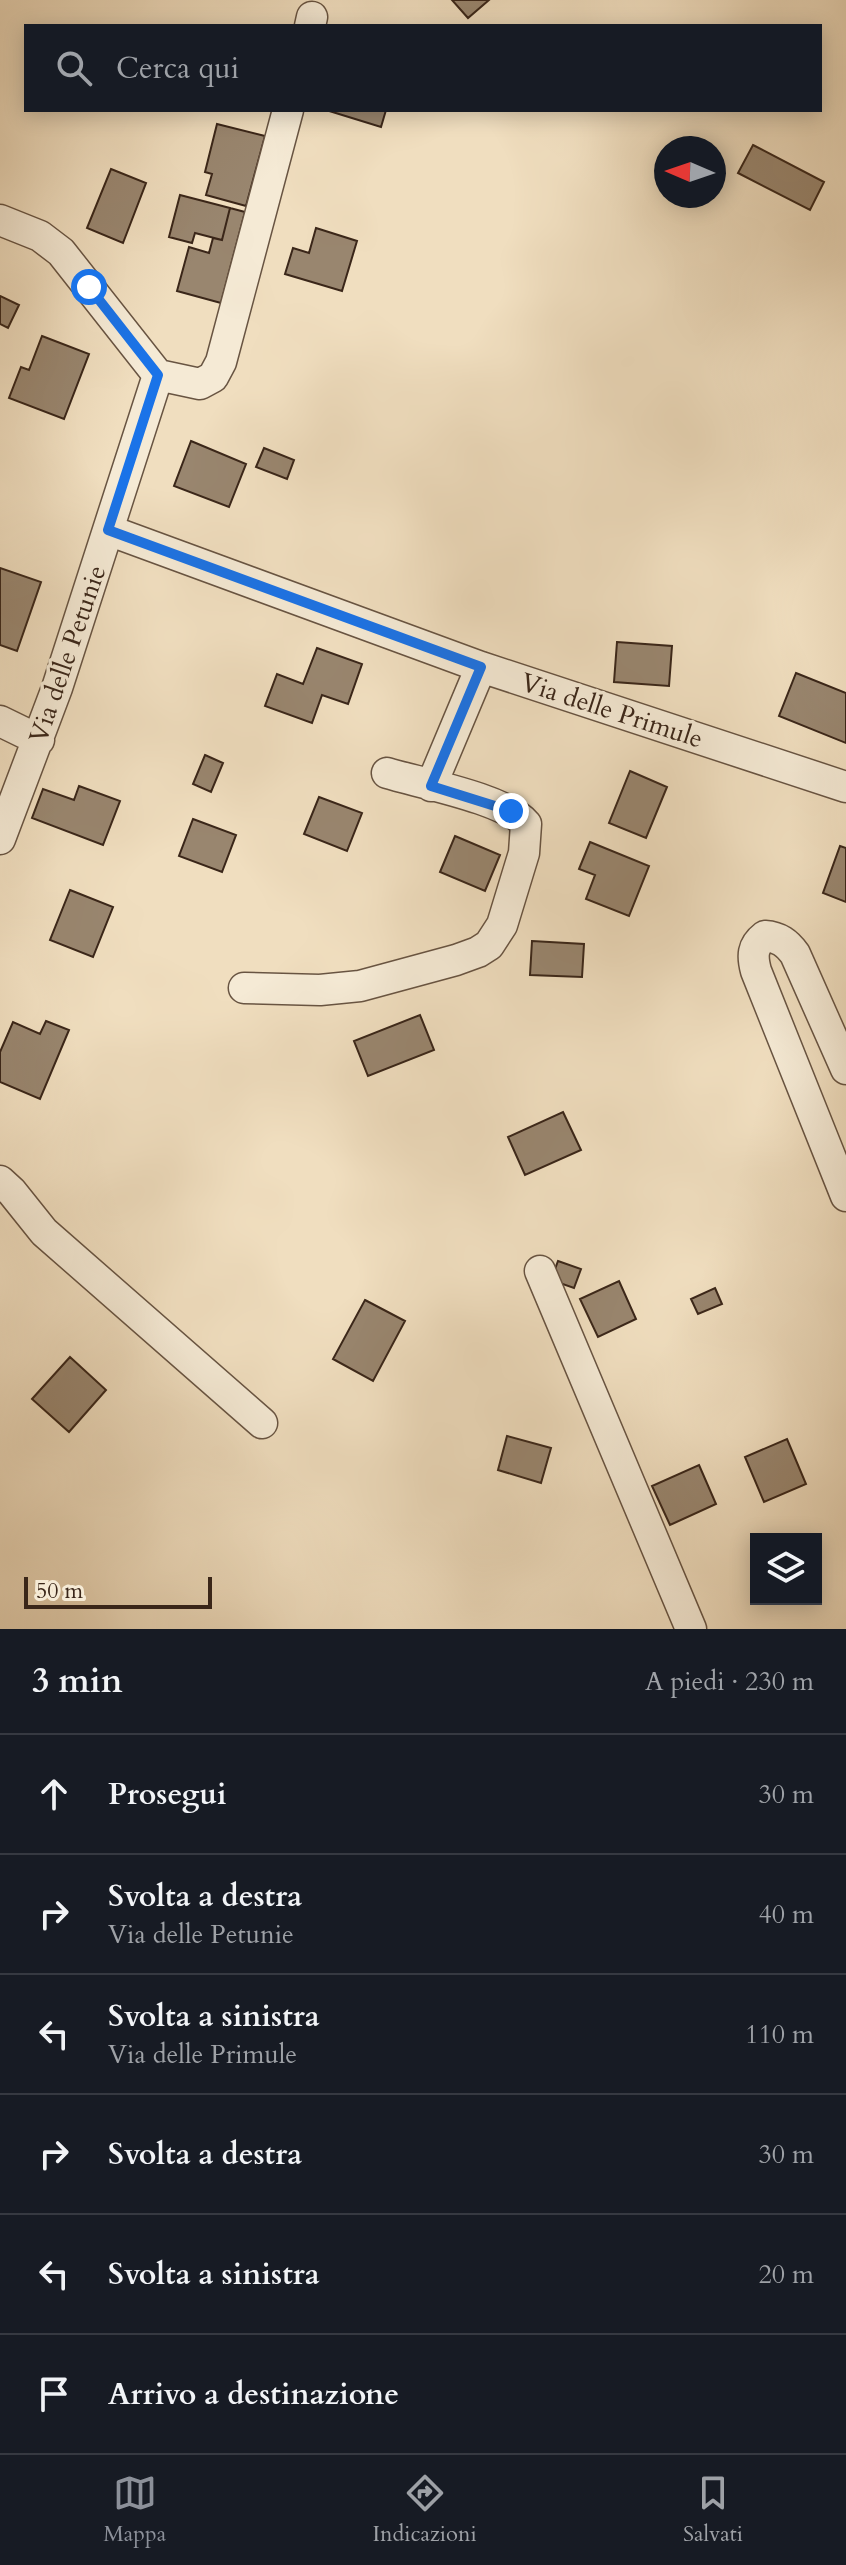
<!DOCTYPE html>
<html lang="it">
<meta charset="utf-8">
<style>
:root{--surface:#171b24;--page:#242831;--text:#f1f3f6;--muted:#9ea1a6;--line:#363941;--accent:#8c9099}
body{margin:0;font-family:Cardo,serif;background:var(--page);color:var(--text)}
.controls{position:absolute;right:24px;bottom:24px;display:grid;overflow:hidden;border-radius:0px;box-shadow:0 4px 20px #0003}
.controls button{width:72px;height:72px;display:grid;place-items:center;padding:0;border:0;border-bottom:2px solid var(--line);background:var(--surface);color:var(--text);font:40px sans-serif}
.compass{position:absolute;left:654px;top:136px;width:72px;height:72px;border-radius:50%;background:var(--surface);box-shadow:0 4px 20px #0003;rotate:272deg}
.scale{position:absolute;left:24px;bottom:20px;width:188px;box-sizing:border-box;padding-left:8px;border:4px solid #3a2619;border-top:0;font-size:22px;line-height:28px;white-space:nowrap;color:#3a2619;-webkit-text-stroke:6px #f5ead5;paint-order:stroke}
.stop{position:absolute;width:24px;height:24px;margin:-18px;border:6px solid #1a73e8;border-radius:50%;background:#fff}
.stop.end{background:#1a73e8;border-color:#fff;box-shadow:0 2px 8px #0008}
.list{margin:0;padding:0;list-style:none}
h2{display:flex;justify-content:space-between;align-items:center;height:104px;margin:0;padding:0 32px;font-size:34px}
h2 small{font-size:26px;font-weight:400;color:var(--muted)}
.list li{display:grid;grid-template-columns:52px 1fr auto;gap:24px;align-items:center;box-sizing:border-box;height:120px;padding:0 32px;border-top:2px solid var(--line)}
.list b{display:block;font-size:30px;white-space:nowrap}
.list p{margin:0;font-size:26px;white-space:nowrap;color:var(--muted)}
.list em{font-size:26px;font-style:normal;color:var(--muted)}
.icon{flex:none;width:44px;height:44px;fill:none;stroke:currentColor;stroke-width:2;stroke-linecap:round;stroke-linejoin:round}
.map{position:relative;flex:none;width:846px;height:1629px;overflow:hidden}
.search{position:absolute;background:var(--surface);box-shadow:0 4px 20px #0003;left:24px;right:24px;top:24px;height:88px;display:flex;align-items:center;gap:20px;box-sizing:border-box;padding:0 28px;border-radius:0px;color:var(--muted);font-size:30px}
.sheet{height:824px;background:var(--surface)}
nav{display:flex;justify-content:space-around;align-items:center;box-sizing:border-box;height:112px;border-top:2px solid var(--line);background:var(--surface);font-size:22px;color:var(--muted)}
nav a{display:grid;justify-items:center;gap:4px}
nav .on{color:var(--accent)}
.map>svg:first-child{display:block}
.building{fill:#99866f;stroke:#3a2619;stroke-width:2}
.lines{fill:none;stroke-linecap:round;stroke-linejoin:round}
.minor-casing{stroke:#685442;stroke-width:33}
.minor{stroke:#f5ead5;stroke-width:30}
.route{stroke:#1a73e8;stroke-width:10}
.labels{text-anchor:middle;stroke-width:7;stroke-linejoin:round;paint-order:stroke}
.street-label{font-size:26px;fill:#3a2619;stroke:#f5ead5}
</style>
<div class="map">
<svg width="846" height="1629" viewBox="0 0 846 1629">
<rect width="100%" height="100%" fill="#f0debf"/>
<filter id="stains"><feTurbulence type="fractalNoise" baseFrequency=".0025" numOctaves="4"/><feColorMatrix values="0 0 0 0 .2 0 0 0 0 .09 0 0 0 0 .02 0 0 0 .5 -.17"/></filter>
<radialGradient id="worn" r=".72"><stop offset=".6" stop-color="#630" stop-opacity="0"/><stop offset="1" stop-color="#630" stop-opacity=".3"/></radialGradient>
<path class="building" d="M452,0H489L468,18Z
M326,110H386L381,127Z
M217,124L265,136L246,206L206,195L212,174L205,172Z
M753,145L824,182L810,210L738,173Z
M111,169L146,183L123,243L87,228Z
M180,195L230,208L222,240L195,233L192,243L169,237Z
M230,208L245,212L221,303L177,291L189,247L209,253L213,238L222,240Z
M316,228L357,241L342,291L285,274L293,248L309,253Z
M0,296L19,305L8,328L0,324Z
M42,336L89,354L64,419L9,398L21,367L29,370Z
M191,441L246,464L229,507L174,486Z
M264,448L294,460L287,479L256,467Z
M0,568L41,582L17,651L0,645Z
M617,642L672,646L669,686L614,682Z
M317,648L362,664L348,704L322,695L312,723L265,706L277,674L303,684Z
M796,673L846,693V743L779,716Z
M205,755L223,763L211,792L193,784Z
M630,771L667,787L646,838L609,823Z
M79,786L120,801L103,845L32,818L43,789L74,800Z
M319,797L362,813L347,851L304,834Z
M193,819L236,835L222,872L179,856Z
M455,836L500,855L485,891L440,872Z
M590,842L649,866L629,916L586,899L595,875L579,869Z
M840,846L846,848V902L823,893Z
M70,890L113,907L93,957L50,940Z
M532,941L584,944L582,977L530,975Z
M420,1015L434,1050L368,1076L354,1041Z
M46,1021L69,1030L40,1099L0,1082V1052L13,1022L40,1034Z
M563,1112L581,1150L525,1175L508,1137Z
M558,1261L581,1269L574,1288L551,1280Z
M619,1281L636,1319L598,1337L580,1299Z
M715,1288L722,1304L698,1314L691,1299Z
M365,1300L405,1321L373,1381L333,1359Z
M70,1357L106,1390L69,1432L32,1399Z
M507,1436L551,1448L541,1483L498,1470Z
M787,1439L806,1484L764,1502L745,1457Z
M699,1465L716,1504L670,1525L652,1486Z"/>
<g class="lines">
<g class="minor-casing">
<path id="minor" d="M310,26L312,17
M0,220L40,236L61,252L158,375L200,384L213,377L221,362L288,110
M108,530L481,667L846,787
M0,721L39,740
M431,786L481,667
M0,839L57,688L158,375
M244,988L320,990L360,986L456,960L478,952L489,945L502,925L524,853L526,824C506,799 420,783 387,773
M846,1069L795,954C787,943 779,937 765,936C752,946 752,956 756,971L846,1196
M0,1181L12,1192L44,1232L262,1423
M540,1271L691,1629"/>
</g>
<use href="#minor" class="minor"/>
</g>
<g class="lines">
<path class="route" d="M89,287L158,375L108,530L481,667L431,786L511,811"/>
</g>
<g class="labels">
<g class="street-label">
<text transform="translate(67 654) rotate(-71)" y="9">Via delle Petunie</text>
<text transform="translate(612 710) rotate(18)" y="9">Via delle Primule</text>
</g>
</g>
<rect width="100%" height="100%" filter="url(#stains)"/>
<rect width="100%" height="100%" fill="url(#worn)"/>
</svg>
<div class="controls">
<button><svg class="icon" aria-label="layers" viewBox="0 0 24 24"><path d="M12 4l9 5-9 5-9-5zM3 14l9 5 9-5"/></svg></button>
</div>
<svg class="compass" viewBox="-18 -18 36 36"><path d="M0-13l5 13h-10z" fill="#e53935"/><path d="M0 13l5-13h-10z" fill="#9ea1a6"/></svg>
<div class="scale">50 m</div>
<div class="stop" style="left:89px;top:287px"></div>
<div class="stop end" style="left:511px;top:811px"></div>
<div class="search"><svg class="icon" aria-label="search" viewBox="0 0 24 24"><circle cx="10" cy="10" r="6"/><path d="M15 15l6 6"/></svg>Cerca qui</div>
</div>
<section class="sheet">
<h2>3 min<small>A piedi · 230 m</small></h2>
<ul class="list">
<li><svg class="icon" aria-label="ahead" viewBox="0 0 24 24"><path d="M12 20V5M6 11l6-6 6 6"/></svg><div><b>Prosegui</b></div><em>30 m</em></li>
<li><svg class="icon" aria-label="right" viewBox="0 0 24 24"><path d="M7 20v-9h11M14 6l5 5-5 5"/></svg><div><b>Svolta a destra</b><p>Via delle Petunie</p></div><em>40 m</em></li>
<li><svg class="icon" aria-label="left" viewBox="0 0 24 24"><path d="M17 20v-9H6M10 6l-5 5 5 5"/></svg><div><b>Svolta a sinistra</b><p>Via delle Primule</p></div><em>110 m</em></li>
<li><svg class="icon" aria-label="right" viewBox="0 0 24 24"><path d="M7 20v-9h11M14 6l5 5-5 5"/></svg><div><b>Svolta a destra</b></div><em>30 m</em></li>
<li><svg class="icon" aria-label="left" viewBox="0 0 24 24"><path d="M17 20v-9H6M10 6l-5 5 5 5"/></svg><div><b>Svolta a sinistra</b></div><em>20 m</em></li>
<li><svg class="icon" aria-label="arrive" viewBox="0 0 24 24"><path d="M6 21V4h12l-3 4 3 4H6"/></svg><div><b>Arrivo a destinazione</b></div></li>
</ul>
</section>
<nav>
<a class="on"><svg class="icon" aria-label="map" viewBox="0 0 24 24"><path d="M3 6l6-2 6 2 6-2v14l-6 2-6-2-6 2zM9 4v14M15 6v14"/></svg>Mappa</a>
<a><svg class="icon" aria-label="directions" viewBox="0 0 24 24"><path d="M12 3l9 9-9 9-9-9zM9 14v-3h6M13 9l2 2-2 2"/></svg>Indicazioni</a>
<a><svg class="icon" aria-label="saved" viewBox="0 0 24 24"><path d="M7 4h10v16l-5-4-5 4z"/></svg>Salvati</a>
</nav>
